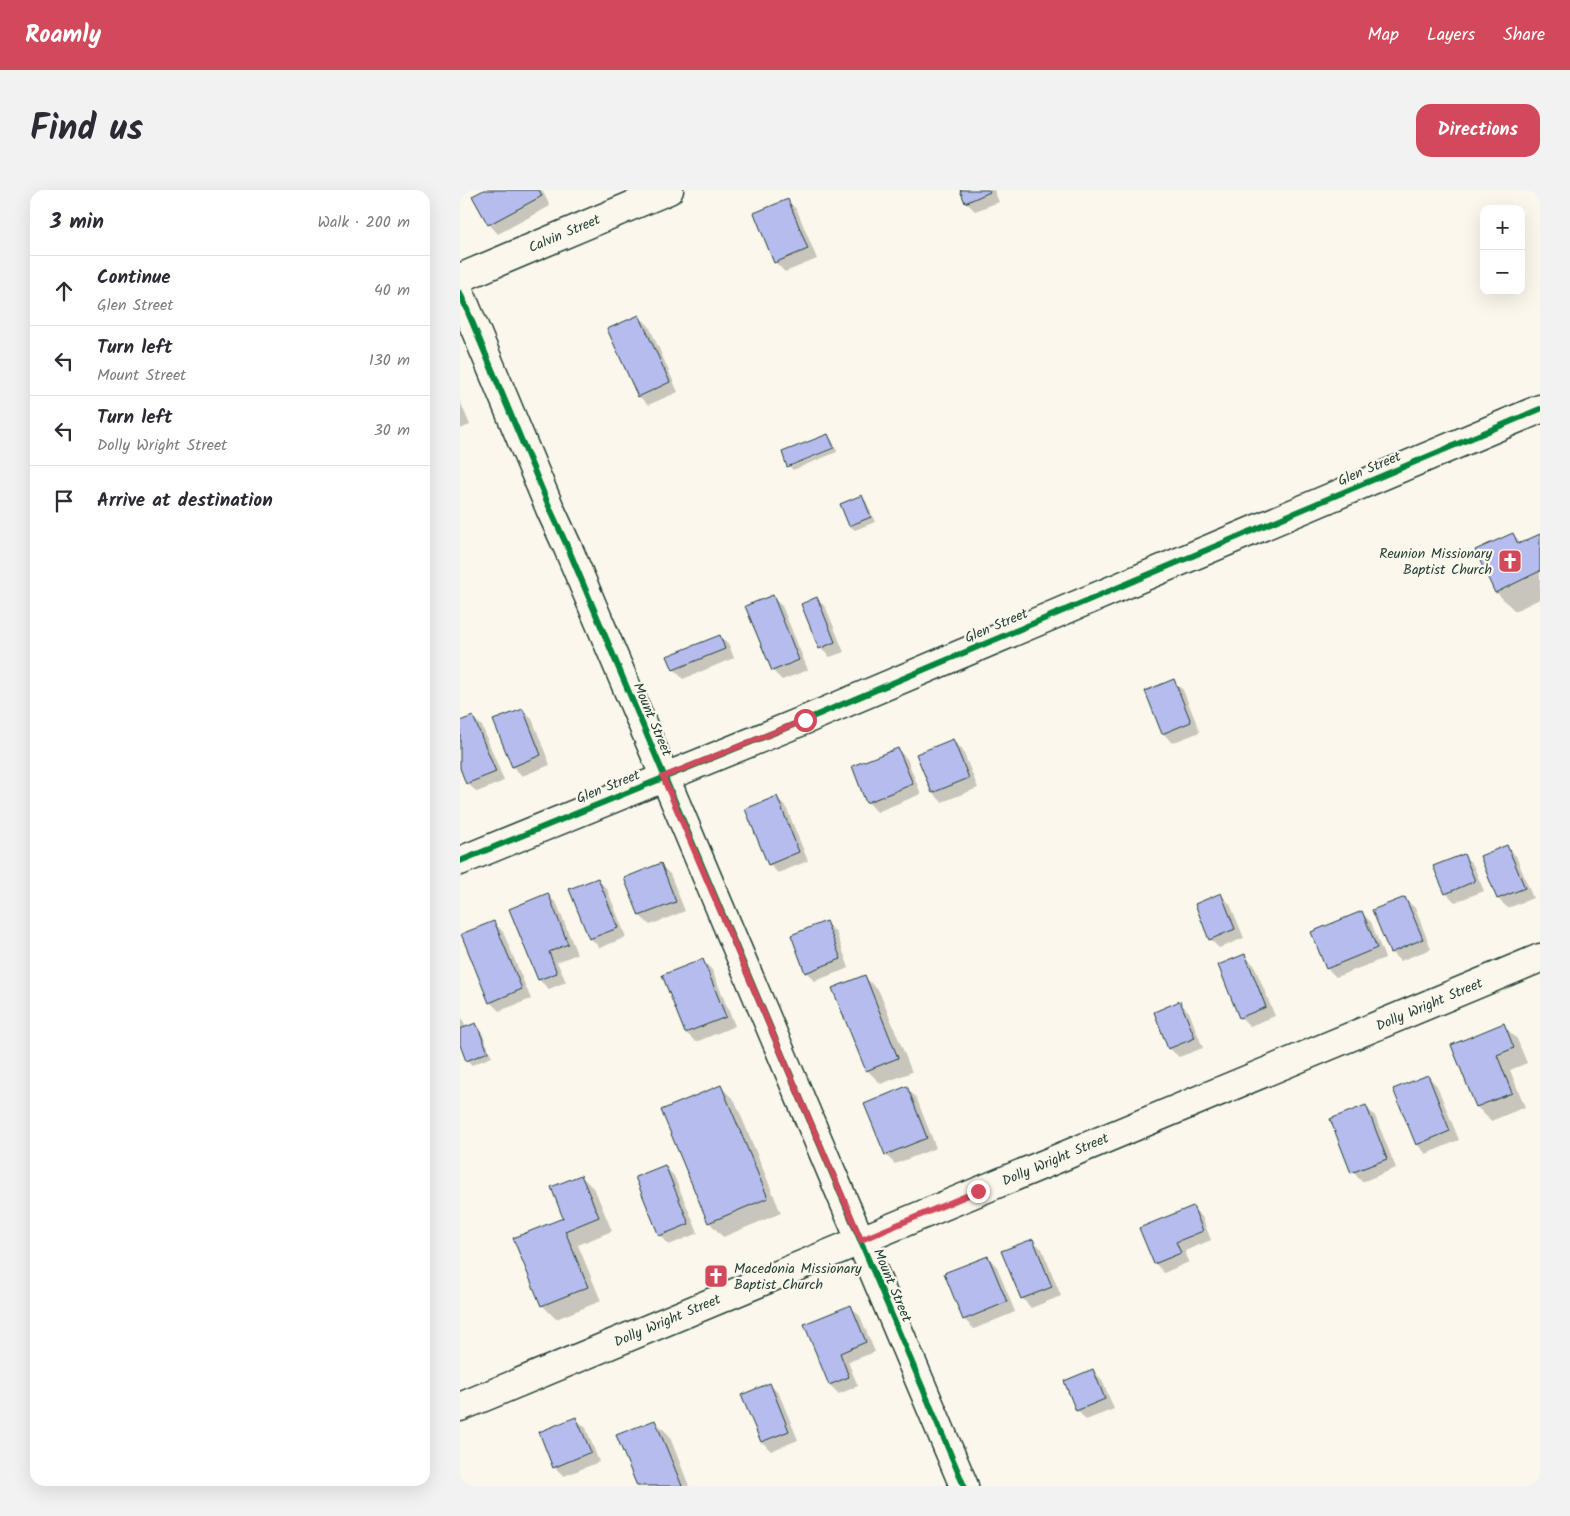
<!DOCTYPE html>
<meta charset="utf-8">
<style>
:root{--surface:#fff;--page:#f2f2f3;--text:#2b2b33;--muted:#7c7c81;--line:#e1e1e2;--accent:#d1495b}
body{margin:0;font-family:Kalam,sans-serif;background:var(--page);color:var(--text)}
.controls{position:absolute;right:15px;top:15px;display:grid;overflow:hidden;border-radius:10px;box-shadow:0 5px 20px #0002}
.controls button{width:45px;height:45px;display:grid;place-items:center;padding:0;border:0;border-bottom:1px solid var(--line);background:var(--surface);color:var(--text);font:25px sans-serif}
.stop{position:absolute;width:15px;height:15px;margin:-11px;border:4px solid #d1495b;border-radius:50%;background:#fff}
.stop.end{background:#d1495b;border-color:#fff;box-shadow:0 1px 5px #0008}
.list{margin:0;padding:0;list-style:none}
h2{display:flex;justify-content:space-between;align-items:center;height:65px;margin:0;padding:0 20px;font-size:21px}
h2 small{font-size:16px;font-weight:400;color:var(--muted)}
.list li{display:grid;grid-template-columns:32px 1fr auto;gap:15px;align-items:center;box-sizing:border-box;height:70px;padding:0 20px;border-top:1px solid var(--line)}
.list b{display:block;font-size:19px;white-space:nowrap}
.list p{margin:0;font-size:16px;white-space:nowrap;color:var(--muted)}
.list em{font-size:16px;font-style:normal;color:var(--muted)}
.icon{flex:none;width:28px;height:28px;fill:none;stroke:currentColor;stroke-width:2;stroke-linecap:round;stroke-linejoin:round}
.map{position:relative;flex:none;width:1080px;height:1296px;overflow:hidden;border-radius:15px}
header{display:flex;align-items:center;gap:30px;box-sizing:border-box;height:70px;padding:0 25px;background:var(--accent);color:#fff}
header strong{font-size:24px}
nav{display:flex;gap:28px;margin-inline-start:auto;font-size:18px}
.intro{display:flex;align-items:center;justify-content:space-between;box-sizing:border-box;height:120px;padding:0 30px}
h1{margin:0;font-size:35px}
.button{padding:12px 22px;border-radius:15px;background:var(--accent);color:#fff;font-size:18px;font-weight:700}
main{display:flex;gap:30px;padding:0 30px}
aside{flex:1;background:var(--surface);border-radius:15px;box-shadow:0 5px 20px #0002}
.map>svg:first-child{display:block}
.shadow{fill:#0003}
.building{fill:#b6bdee;stroke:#1f3d34}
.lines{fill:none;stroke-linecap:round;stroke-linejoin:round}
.minor-casing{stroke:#1f3d34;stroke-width:31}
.minor{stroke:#fbf7ec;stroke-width:28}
.cycleway-casing{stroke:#fbf7ec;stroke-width:9}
.cycleway{stroke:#00873e;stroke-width:6}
.route{stroke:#d1495b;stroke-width:6}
.labels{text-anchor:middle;stroke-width:4.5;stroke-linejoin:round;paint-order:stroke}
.street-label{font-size:14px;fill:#1f3d34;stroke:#fbf7ec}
.poi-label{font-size:14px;fill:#1f3d34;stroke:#fbf7ec;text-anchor:end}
</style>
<header>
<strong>Roamly</strong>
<nav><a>Map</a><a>Layers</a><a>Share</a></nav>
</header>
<div class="intro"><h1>Find us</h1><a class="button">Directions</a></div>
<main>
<aside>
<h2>3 min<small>Walk · 200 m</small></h2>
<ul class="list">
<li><svg class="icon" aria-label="ahead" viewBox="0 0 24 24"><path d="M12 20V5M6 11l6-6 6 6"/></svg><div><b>Continue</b><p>Glen Street</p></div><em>40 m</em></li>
<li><svg class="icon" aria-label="left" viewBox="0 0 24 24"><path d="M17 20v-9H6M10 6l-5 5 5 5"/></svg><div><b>Turn left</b><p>Mount Street</p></div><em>130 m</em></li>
<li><svg class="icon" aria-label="left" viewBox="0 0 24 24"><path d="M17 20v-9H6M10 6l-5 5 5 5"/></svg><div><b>Turn left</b><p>Dolly Wright Street</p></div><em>30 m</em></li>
<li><svg class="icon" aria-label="arrive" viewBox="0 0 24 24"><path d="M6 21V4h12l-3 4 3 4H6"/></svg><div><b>Arrive at destination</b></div></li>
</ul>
</aside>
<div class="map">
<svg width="1080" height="1296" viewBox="0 0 1080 1296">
<rect width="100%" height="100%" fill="#fbf7ec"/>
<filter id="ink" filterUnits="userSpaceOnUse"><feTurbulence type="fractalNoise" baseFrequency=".02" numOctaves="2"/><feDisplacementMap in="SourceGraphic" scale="10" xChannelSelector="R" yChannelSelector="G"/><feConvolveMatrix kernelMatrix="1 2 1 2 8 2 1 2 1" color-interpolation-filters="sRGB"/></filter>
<g filter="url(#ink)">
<path class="shadow" d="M27,0H82L90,16L38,44L29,34Z
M501,0H534L539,12L515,21L506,12Z
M328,11L337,20L357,69L325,82L315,72L295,23Z
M179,126L189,136L218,202L188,215L179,206Z
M0,211L10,235L0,239Z
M368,245L372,250L375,256L329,275Z
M376,258L377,262L333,280L330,277Z
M401,307L406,311L415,332L395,340L390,336L381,315Z
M1053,344L1062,354L1080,345V409L1055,421L1036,402Z
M312,407L322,416L348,480L322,490L313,481Z
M357,408L366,418L384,462L370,467L360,458Z
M259,446L269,455L274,468L223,489L214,479Z
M713,491L723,500L740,542L712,553L703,543Z
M62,520L72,529L90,575L62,586L53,576Z
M12,527L22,536L44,591L17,602L7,593L0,575V532Z
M493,550L502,559L518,598L482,612L473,603Z
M437,559L447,569L461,604L417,622L408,612L393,577Z
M317,607L326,617L348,671L318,683L309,674Z
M1047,657L1056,666L1073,708L1048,718L1038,709L1021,667Z
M1004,665L1013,675L1024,701L995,712L986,703Z
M200,675L210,684L225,721L190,735L180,726L165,689Z
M137,689L147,699L166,747L140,758L130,748Z
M88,705L97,714L117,764L97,772L106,792L89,799L79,790L51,720Z
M761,705L770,714L784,748L759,758L750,749Z
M945,709L955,718L971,759L940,771L931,762Z
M902,723L911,732L925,768L876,787L867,778Z
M34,732L43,742L71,809L39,821L30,812Z
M366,733L376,742L389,778L355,791L346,782Z
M785,766L794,775L815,826L790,836L780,827Z
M242,770L252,780L275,836L236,852L226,843L203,786Z
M404,786L419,801L452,882L421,894L407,880Z
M720,813L729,822L743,858L719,867L709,858Z
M0,824L6,838L16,834L20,838L32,867L12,875L7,870L0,852Z
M1043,835L1057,849L1067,873L1050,880L1065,917L1031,931L1017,917Z
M968,886L977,896L999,950L966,964L957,954Z
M261,897L275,911L321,1023L263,1047L249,1032Z
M446,898L456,907L476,958L435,974L426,965Z
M905,916L915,926L936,978L902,992L893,982Z
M205,976L214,986L238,1043L209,1055L200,1045Z
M121,986L135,1000L152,1041L118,1055L141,1111L96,1129L82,1115L105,1029Z
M732,1017L742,1027L751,1050L725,1061L729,1072L704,1083L695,1073Z
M572,1050L582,1059L601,1106L571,1118L562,1108Z
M528,1067L537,1077L555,1122L514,1139L504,1129Z
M391,1117L400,1126L415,1162L388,1172L398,1196L379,1204L370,1195Z
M633,1180L642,1190L654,1219L626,1230L617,1220Z
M310,1195L319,1204L338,1250L311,1261L302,1252Z
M116,1229L126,1238L139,1272L104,1286L94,1277Z
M195,1231L209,1245L229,1296H178Z"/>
<path class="building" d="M24,0H79L82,6L28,35L12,6Z
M500,0H529L530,2L505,13Z
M328,9L348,59L314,73L294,23Z
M179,125L210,192L178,207L147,139Z
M368,244L374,258L327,277L322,262Z
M402,305L411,327L389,336L380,314Z
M1053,343L1058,354L1080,344V381L1035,403L1015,360Z
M313,405L339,470L312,481L285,416Z
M357,407L375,452L359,459L341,414Z
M260,445L265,459L213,480L207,466Z
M714,489L731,532L702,544L685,501Z
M63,519L81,565L52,577L33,530Z
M13,526L36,582L6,594L0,578V531Z
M493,549L509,588L472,603L456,564Z
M438,558L453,594L406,613L392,576Z
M317,606L339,662L308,675L285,619Z
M1047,655L1065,698L1037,709L1020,666Z
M1004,664L1015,691L985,704L973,676Z
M201,673L216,712L179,726L164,688Z
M138,688L158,738L129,749L109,699Z
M88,703L108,754L89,762L97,783L78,790L49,719Z
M761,703L775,739L749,750L735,714Z
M945,707L963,749L930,763L912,720Z
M902,721L917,758L866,779L851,742Z
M34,731L62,799L29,813L1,744Z
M366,731L381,769L345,783L331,745Z
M785,764L806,817L779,828L758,775Z
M243,769L266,827L225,843L202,785Z
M405,785L438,868L406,881L372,798Z
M720,811L735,848L708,859L694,822Z
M16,833L28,862L6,871L0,855V839Z
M1044,833L1054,858L1037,865L1052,903L1016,917L991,855Z
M968,885L990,941L956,955L933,899Z
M261,895L308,1008L248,1033L201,920Z
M447,896L467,948L425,965L404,914Z
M906,915L927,969L891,983L870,929Z
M205,975L229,1034L199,1046L175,987Z
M121,985L139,1027L105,1041L128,1097L81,1116L53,1048L103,1028L91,997Z
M733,1016L743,1041L716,1052L721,1063L694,1074L679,1038Z
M573,1049L592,1097L561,1109L541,1061Z
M528,1066L547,1112L503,1130L484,1083Z
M391,1115L406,1152L380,1163L389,1187L369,1195L344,1134Z
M633,1179L645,1209L616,1221L604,1191Z
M310,1193L329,1241L301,1252L281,1205Z
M116,1227L131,1262L93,1278L79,1242Z
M195,1230L222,1296H177L156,1245Z"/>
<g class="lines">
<g class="minor-casing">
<path id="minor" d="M0,88L209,0
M0,103L91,321L108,358C239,671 373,983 504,1296
M0,671L345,530L1080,219
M0,1217L1080,768"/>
</g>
<use href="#minor" class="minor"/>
<g class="cycleway-casing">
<path id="cycleway" d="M0,103L91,321L108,358C239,671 373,983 504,1296
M0,671L345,530L1080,219"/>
</g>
<use href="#cycleway" class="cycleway"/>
</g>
</g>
<g class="lines" filter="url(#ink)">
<path class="route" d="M345,530L203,587L401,1050L518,1001"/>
</g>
<defs>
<g id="church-square" transform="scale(1.25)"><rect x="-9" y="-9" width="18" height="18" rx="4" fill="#d1495b" stroke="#fbf7ec"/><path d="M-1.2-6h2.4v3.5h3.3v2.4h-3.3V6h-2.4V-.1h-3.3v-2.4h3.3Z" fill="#fff"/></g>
</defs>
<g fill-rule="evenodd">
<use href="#church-square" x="1050" y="371"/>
<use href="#church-square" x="256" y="1086"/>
</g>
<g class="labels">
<g class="street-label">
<text transform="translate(104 43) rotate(-23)" y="5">Calvin Street</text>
<text transform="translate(909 278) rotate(-23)" y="5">Glen Street</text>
<text transform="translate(536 435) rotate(-23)" y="5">Glen Street</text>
<text transform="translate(193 529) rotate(67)" y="5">Mount Street</text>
<text transform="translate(148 596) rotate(-22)" y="5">Glen Street</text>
<text transform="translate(969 814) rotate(-23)" y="5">Dolly Wright Street</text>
<text transform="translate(595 969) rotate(-23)" y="5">Dolly Wright Street</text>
<text transform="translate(433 1095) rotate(67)" y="5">Mount Street</text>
<text transform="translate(207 1130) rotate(-23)" y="5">Dolly Wright Street</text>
</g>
<g class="poi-label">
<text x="1032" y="368">Reunion Missionary<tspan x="1032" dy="16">Baptist Church</tspan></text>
<text x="274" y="1083" text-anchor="start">Macedonia Missionary<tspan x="274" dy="16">Baptist Church</tspan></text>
</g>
</g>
</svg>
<div class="controls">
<button>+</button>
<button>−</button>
</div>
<div class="stop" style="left:345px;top:530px"></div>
<div class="stop end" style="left:518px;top:1001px"></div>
</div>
</main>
